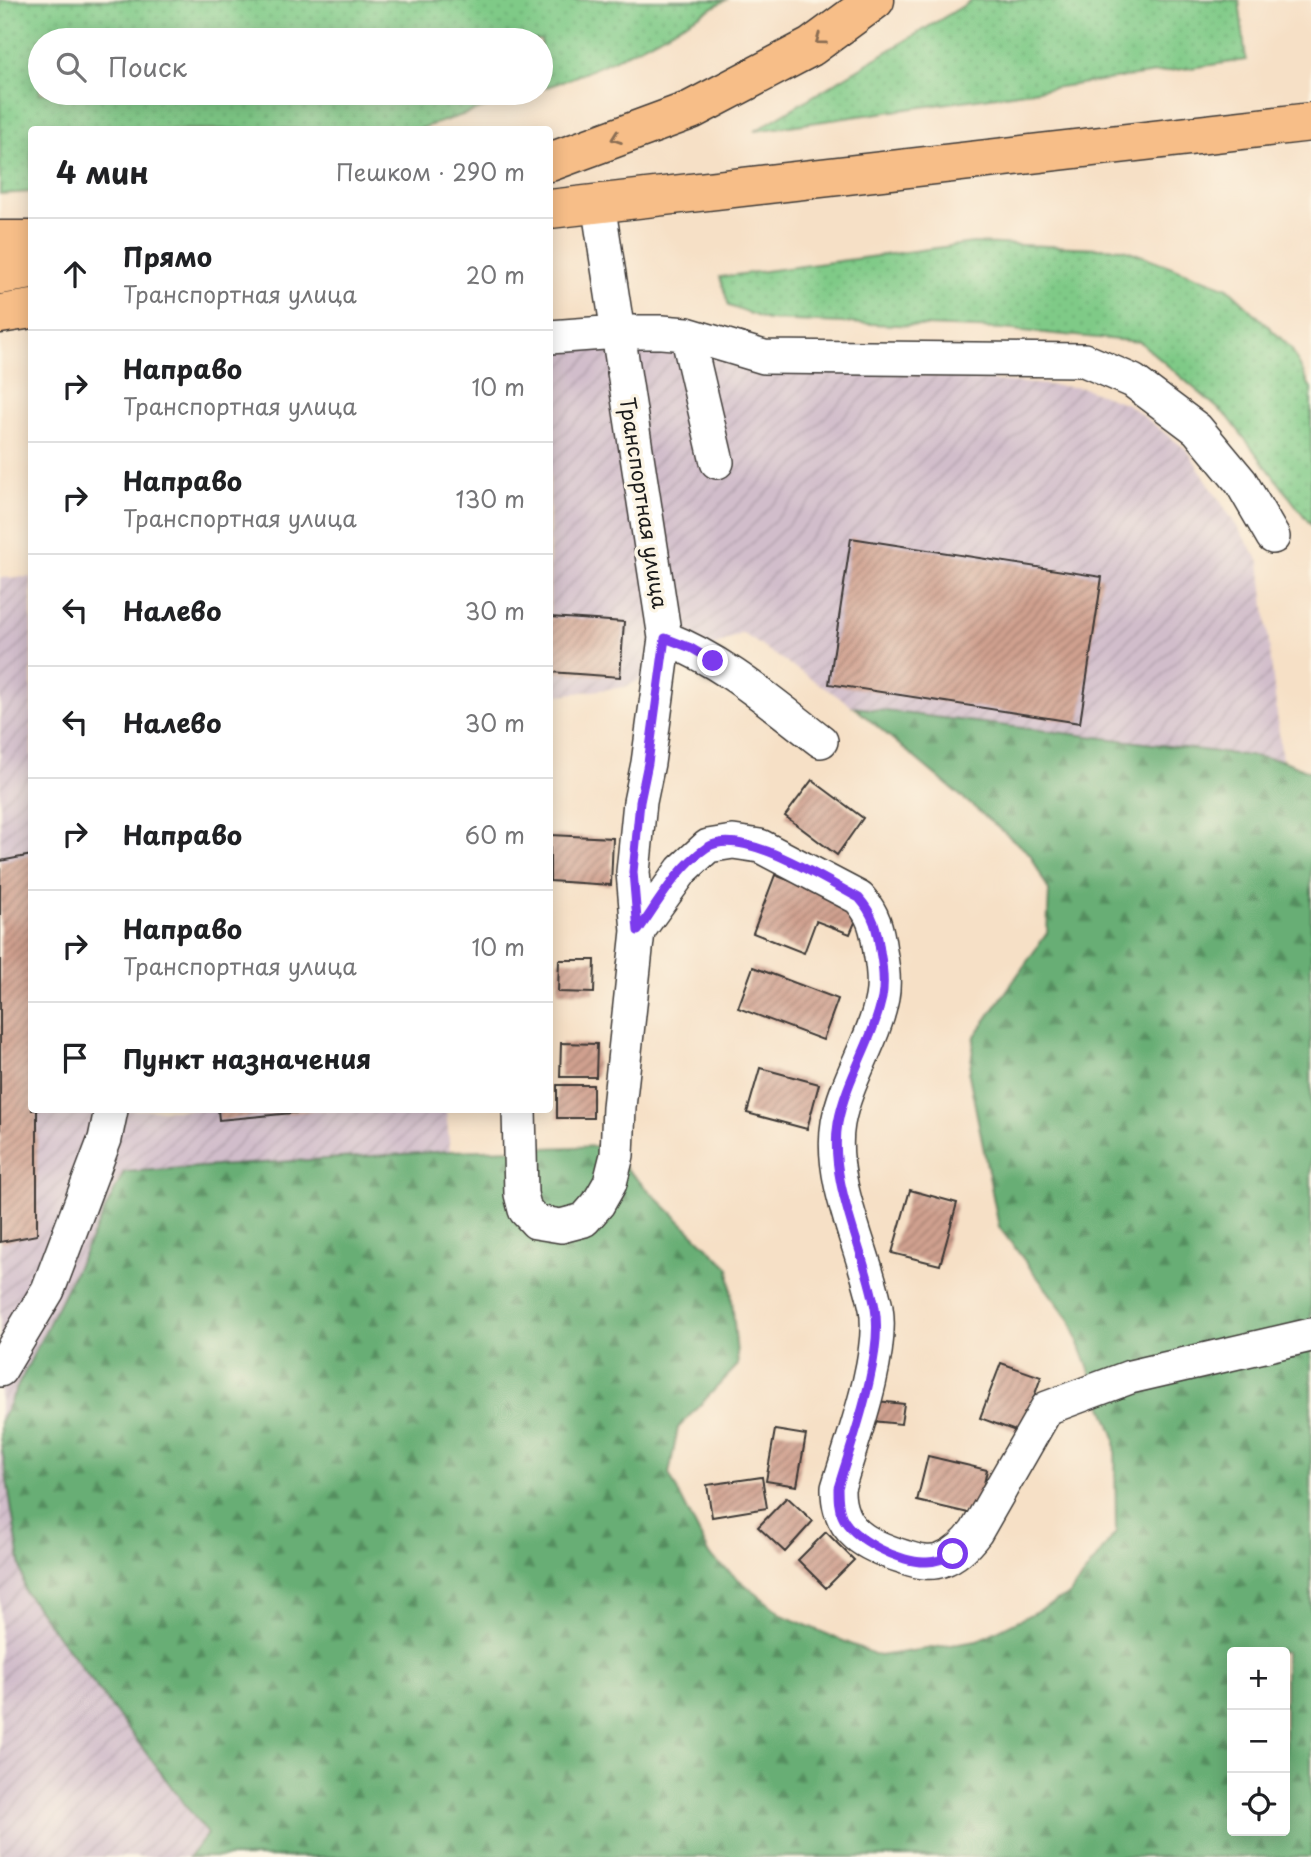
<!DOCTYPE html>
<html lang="ru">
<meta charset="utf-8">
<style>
:root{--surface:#fff;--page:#f2f2f2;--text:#202124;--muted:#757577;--line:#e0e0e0}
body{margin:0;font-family:"Playpen Sans",sans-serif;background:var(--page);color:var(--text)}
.controls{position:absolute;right:21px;bottom:21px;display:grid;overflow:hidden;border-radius:7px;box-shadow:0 4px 18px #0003}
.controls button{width:63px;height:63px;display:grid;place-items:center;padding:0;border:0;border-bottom:2px solid var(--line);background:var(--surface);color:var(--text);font:35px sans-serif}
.stop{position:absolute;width:21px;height:21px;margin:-16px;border:5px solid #7c3aed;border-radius:50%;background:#fff}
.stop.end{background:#7c3aed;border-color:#fff;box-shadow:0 2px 7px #0008}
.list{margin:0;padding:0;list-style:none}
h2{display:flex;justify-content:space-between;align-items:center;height:91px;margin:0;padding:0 28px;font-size:30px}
h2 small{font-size:23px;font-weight:400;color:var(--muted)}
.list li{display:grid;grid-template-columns:46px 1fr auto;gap:21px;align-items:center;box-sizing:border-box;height:112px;padding:0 28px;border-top:2px solid var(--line)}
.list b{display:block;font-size:26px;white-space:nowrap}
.list p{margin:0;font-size:23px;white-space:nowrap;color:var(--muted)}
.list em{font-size:23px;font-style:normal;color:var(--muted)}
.icon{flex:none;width:38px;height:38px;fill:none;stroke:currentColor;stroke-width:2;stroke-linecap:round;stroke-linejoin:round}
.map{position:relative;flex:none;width:1311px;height:1857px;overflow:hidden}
.search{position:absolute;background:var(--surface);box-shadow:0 4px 18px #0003;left:28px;top:28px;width:525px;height:77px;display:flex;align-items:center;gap:18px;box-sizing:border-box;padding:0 24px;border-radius:38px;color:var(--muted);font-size:26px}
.panel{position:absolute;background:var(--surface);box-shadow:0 4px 18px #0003;left:28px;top:126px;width:525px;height:987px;border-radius:7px}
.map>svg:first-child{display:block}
.industrial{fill:url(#industrial-furrows)}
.grass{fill:url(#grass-dots);stroke:#4e7352;stroke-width:2}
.forest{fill:url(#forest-firs);stroke:#426548;stroke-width:2;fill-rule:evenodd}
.building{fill:url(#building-hatch)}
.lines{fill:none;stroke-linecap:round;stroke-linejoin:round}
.minor-casing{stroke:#3d3936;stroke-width:36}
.major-casing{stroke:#3d3936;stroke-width:41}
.minor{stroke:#fff;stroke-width:33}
.major{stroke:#f7be88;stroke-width:38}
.oneway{stroke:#8a6d52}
.route{stroke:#7c3aed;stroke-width:9}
.labels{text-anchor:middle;stroke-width:7;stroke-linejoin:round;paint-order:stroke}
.street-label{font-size:21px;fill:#1c1c1c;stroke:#fcf5e5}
</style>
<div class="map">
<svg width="1311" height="1857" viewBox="0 0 1311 1857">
<defs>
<pattern id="industrial-furrows" width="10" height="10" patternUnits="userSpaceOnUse" patternTransform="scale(1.75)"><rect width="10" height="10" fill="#d1bdcb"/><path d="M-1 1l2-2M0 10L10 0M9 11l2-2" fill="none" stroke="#b3a2ae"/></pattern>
<pattern id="grass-dots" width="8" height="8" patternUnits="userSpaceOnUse" patternTransform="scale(1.75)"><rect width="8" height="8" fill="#7fca87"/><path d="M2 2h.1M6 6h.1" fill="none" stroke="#6dad74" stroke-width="1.8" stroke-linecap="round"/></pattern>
<pattern id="forest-firs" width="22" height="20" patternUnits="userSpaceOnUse" patternTransform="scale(1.75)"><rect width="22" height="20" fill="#67ae74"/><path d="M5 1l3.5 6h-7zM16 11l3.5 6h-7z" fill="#548d5e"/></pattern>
<pattern id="building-hatch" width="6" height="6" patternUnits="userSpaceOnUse" patternTransform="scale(1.75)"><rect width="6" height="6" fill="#d0a08f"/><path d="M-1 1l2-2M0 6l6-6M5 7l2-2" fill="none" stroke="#a88274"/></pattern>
</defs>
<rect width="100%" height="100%" fill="#fcf5e5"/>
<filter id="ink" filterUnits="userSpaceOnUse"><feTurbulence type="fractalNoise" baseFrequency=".0143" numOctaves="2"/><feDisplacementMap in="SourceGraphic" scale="14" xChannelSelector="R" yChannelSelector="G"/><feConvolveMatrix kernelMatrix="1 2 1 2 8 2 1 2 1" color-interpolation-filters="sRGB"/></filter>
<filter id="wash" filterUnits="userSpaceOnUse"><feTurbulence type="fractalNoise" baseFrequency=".00686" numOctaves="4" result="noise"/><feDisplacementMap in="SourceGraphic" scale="28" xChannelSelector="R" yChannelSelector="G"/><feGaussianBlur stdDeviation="1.57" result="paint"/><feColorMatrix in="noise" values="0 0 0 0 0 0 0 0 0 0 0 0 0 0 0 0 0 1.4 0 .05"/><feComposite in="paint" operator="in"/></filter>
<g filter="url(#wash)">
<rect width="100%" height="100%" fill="#f6e0c6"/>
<path class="industrial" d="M659,335L733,360L1084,388L1127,404L1187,450L1260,562L1282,760L854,707L742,633L625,687L550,696V346Z
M31,577L32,1110H446L450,1151L124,1172L0,1422V578Z
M0,1437L25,1592L207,1834L189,1857H0Z"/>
<path class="grass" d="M0,0H726C667,33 606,68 541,89V40H40V93H531L419,129L32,130L31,192L0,194Z
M973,0H1239L1246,60L755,131Z
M973,243L1124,249L1228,288L1291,348L1311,389V525L1228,417L1140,342L1002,329L767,320L729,306L720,277Z"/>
<path class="forest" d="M854,707L1282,760L1311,772V1857H189L207,1834L25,1592L0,1437V1422L124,1172L450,1151L603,1146L729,1268L738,1365L678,1428L669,1474L711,1557L784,1616L879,1656L977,1641L1069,1595L1116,1532L1115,1438L1070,1320L999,1227L969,1075L975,1036L1047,933L1049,891L1030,854ZM1232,1652H1285V1831H1232Z"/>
<g id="blocks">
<path class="building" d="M851,538L1102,577L1080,723L829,684Z
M550,617L624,622L620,677L550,672Z
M812,780L863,818L837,855L785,816Z
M550,835L613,838L611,885L550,881Z
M32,855V1110H37V1235L0,1242V861Z
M775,875L861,908L850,934L816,921L804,953L753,933Z
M559,960H595L594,993L558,992Z
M753,967L838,999L823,1040L738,1008Z
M561,1043L597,1044L596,1077H560Z
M760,1068L819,1084L807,1129L747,1113Z
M557,1085H593V1118H557Z
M218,1110H312V1111L219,1120Z
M910,1190L957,1203L940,1265L892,1253Z
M1001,1363L1041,1377L1021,1433L980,1418Z
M876,1401L904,1404L901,1424L873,1421Z
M775,1430L806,1435L797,1486L766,1481Z
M928,1456L987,1470L977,1515L917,1501Z
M762,1477L767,1508L712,1517L707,1485Z
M787,1497L813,1521L785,1552L758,1527Z
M826,1532L854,1560L826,1588L798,1560Z"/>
</g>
</g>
<g filter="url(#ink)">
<use href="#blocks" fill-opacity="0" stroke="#3d3936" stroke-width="2"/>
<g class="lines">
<g class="minor-casing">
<path id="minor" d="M687,334L717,462
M550,337L618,332H662L687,334L764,357L1084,360L1133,381L1197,429L1241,482L1273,537
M665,638C725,662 770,702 821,741
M638,931L682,870L708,846L733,842L760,846L859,898C874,915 877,929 880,951C883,967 885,982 882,998C874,1041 846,1079 838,1123C828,1181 865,1251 876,1308C884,1356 852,1441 838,1488C837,1532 868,1546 904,1557C917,1561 929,1565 942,1560C956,1555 967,1544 976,1532L1047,1408L1130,1377L1311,1335
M519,1110L521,1194L525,1210L536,1222L561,1226L584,1220L598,1204L610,1183L617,1155L619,1107L638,931L633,872L640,802L648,763L665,638L598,203
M0,1370L48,1290L105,1139L111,1110"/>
</g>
<g class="major-casing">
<path id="major" d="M550,162L691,110L811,47L875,0
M550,209L1311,122
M0,240H32
M0,275L32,270
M0,314L32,309"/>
</g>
<use href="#minor" class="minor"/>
<use href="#major" class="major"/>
</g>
<defs><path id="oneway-chevron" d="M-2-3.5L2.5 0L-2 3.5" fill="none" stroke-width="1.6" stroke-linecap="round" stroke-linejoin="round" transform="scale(1.75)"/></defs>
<g class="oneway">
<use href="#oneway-chevron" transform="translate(820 40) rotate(144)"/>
<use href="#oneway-chevron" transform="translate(616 138) rotate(160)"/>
</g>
</g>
<g class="lines" filter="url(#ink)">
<path class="route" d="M713,661L691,648L665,638L648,763L640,802L633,872L638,931C658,903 677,868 706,848C740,824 826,881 859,898C874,915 877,929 880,951C883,967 885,982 882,998C873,1041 846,1079 838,1123C828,1181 865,1251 875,1308C884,1356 852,1441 838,1488C838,1498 838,1507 842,1516C852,1539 902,1564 927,1562C937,1562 944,1559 953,1554"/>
</g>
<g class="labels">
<g class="street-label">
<text transform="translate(643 503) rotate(81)" y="7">Транспортная улица</text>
</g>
</g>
</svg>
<div class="controls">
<button>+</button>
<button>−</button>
<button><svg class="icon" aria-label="locate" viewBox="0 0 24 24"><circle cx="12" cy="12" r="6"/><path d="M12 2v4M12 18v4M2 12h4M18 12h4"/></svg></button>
</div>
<div class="stop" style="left:953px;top:1554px"></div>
<div class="stop end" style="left:713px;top:661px"></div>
<div class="search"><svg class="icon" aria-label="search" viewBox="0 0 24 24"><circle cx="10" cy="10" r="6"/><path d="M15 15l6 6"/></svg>Поиск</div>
<section class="panel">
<h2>4 мин<small>Пешком · 290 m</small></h2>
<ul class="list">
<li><svg class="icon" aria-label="ahead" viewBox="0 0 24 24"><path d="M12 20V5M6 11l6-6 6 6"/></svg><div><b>Прямо</b><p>Транспортная улица</p></div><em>20 m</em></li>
<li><svg class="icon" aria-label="right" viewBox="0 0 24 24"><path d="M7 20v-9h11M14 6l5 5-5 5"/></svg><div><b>Направо</b><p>Транспортная улица</p></div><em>10 m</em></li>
<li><svg class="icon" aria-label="right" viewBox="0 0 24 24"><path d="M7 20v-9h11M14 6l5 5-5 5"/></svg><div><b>Направо</b><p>Транспортная улица</p></div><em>130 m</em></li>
<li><svg class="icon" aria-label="left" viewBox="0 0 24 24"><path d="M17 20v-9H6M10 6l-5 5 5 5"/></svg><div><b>Налево</b></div><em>30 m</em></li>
<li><svg class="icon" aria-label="left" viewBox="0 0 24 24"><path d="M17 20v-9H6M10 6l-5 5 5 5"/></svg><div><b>Налево</b></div><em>30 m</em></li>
<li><svg class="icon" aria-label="right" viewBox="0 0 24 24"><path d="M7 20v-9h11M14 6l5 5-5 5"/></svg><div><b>Направо</b></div><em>60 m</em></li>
<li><svg class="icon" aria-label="right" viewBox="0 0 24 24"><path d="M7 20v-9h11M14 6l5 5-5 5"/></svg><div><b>Направо</b><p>Транспортная улица</p></div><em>10 m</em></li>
<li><svg class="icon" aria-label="arrive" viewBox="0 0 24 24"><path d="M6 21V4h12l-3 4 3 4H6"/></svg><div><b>Пункт назначения</b></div></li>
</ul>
</section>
</div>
